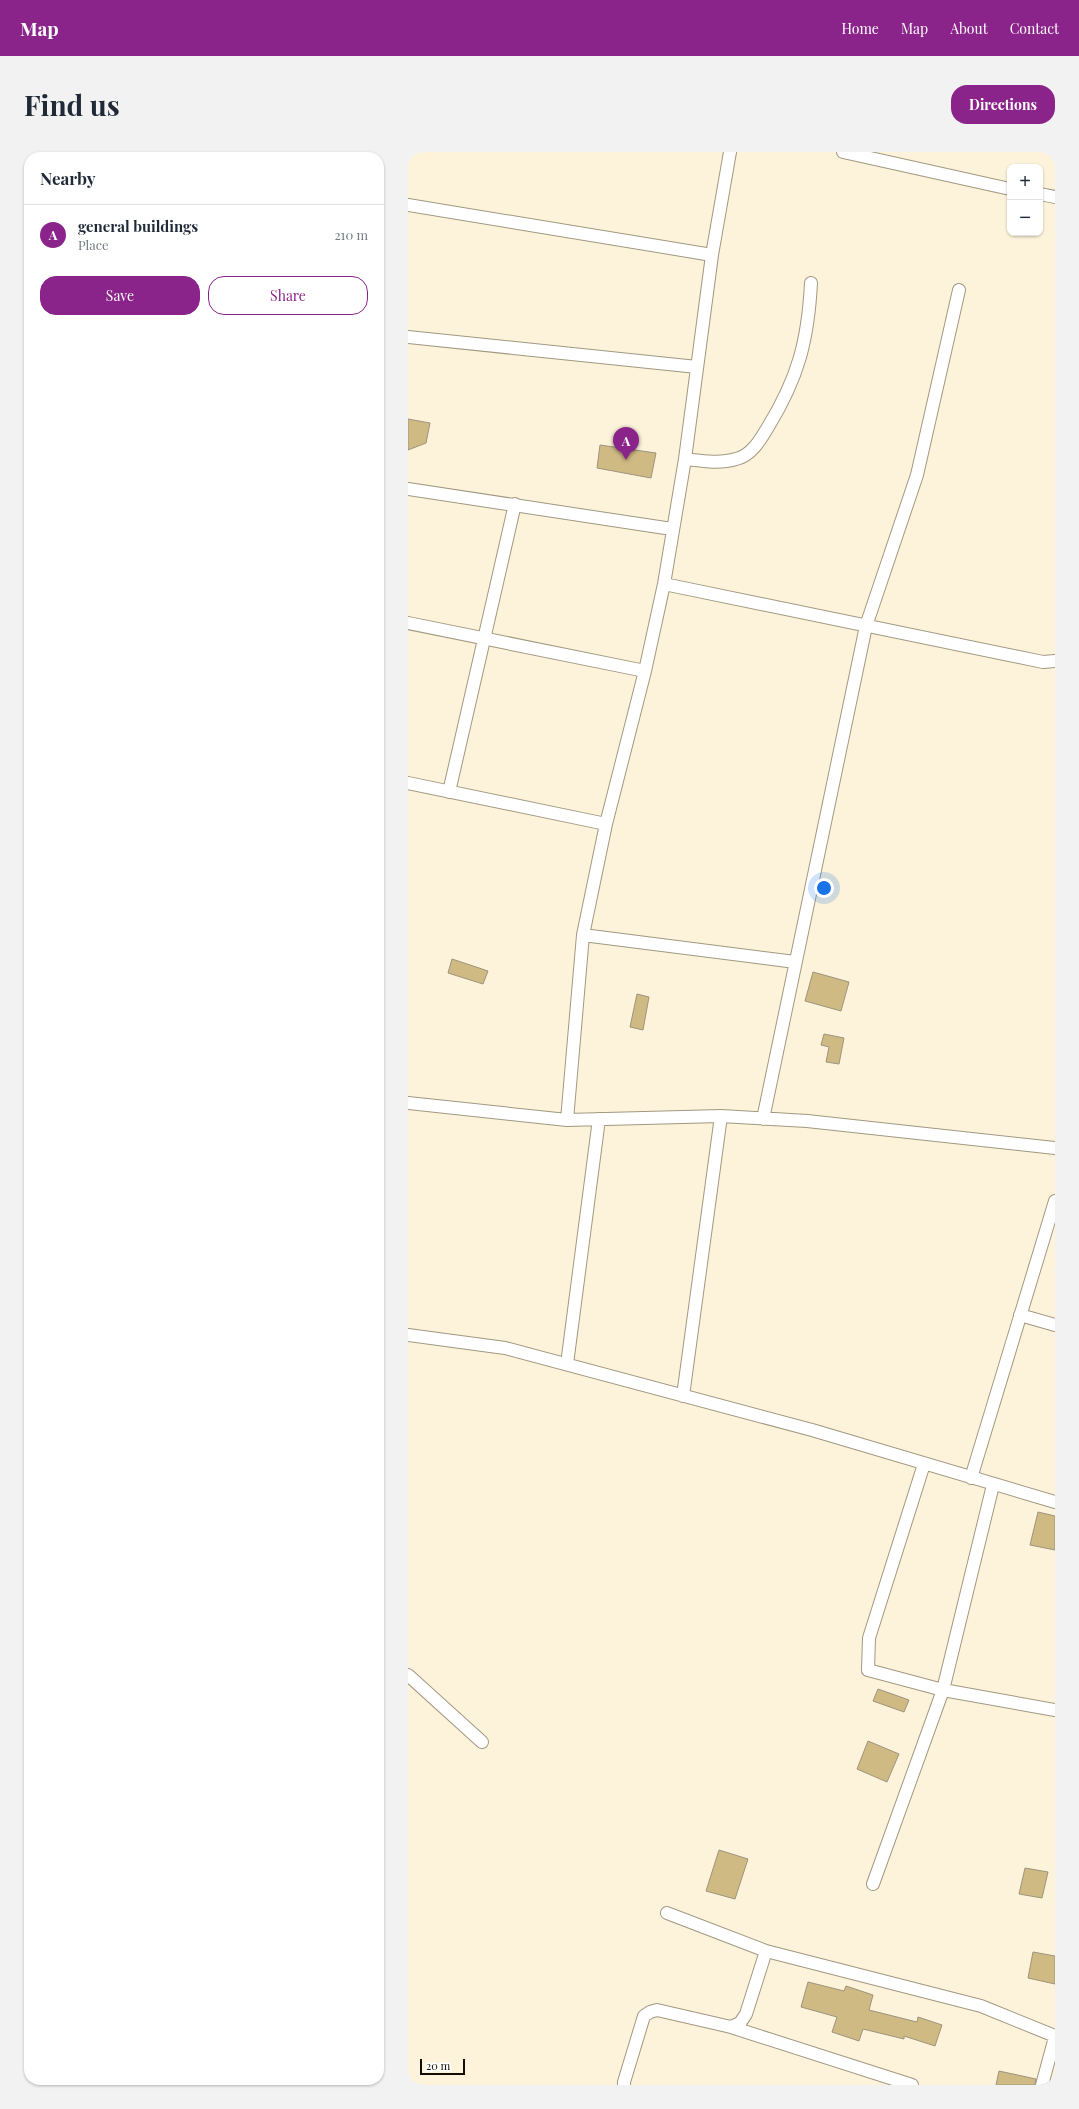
<!DOCTYPE html>
<meta charset="utf-8">
<style>
:root{--surface:#fff;--page:#f2f2f3;--text:#1f2937;--muted:#747a83;--line:#e0e1e3;--accent:#8b248a}
body{margin:0;font-family:"Playfair Display",serif;background:var(--page);color:var(--text)}
.controls{position:absolute;right:12px;top:12px;display:grid;overflow:hidden;border-radius:8px;box-shadow:0 1px 3px #0004}
.controls button{width:36px;height:36px;display:grid;place-items:center;padding:0;border:0;border-bottom:1px solid var(--line);background:var(--surface);color:var(--text);font:20px sans-serif}
.scale{position:absolute;left:12px;bottom:10px;width:45px;box-sizing:border-box;padding-left:4px;border:2px solid #120e06;border-top:0;font-size:11px;line-height:14px;white-space:nowrap;color:#120e06;-webkit-text-stroke:3px #fff;paint-order:stroke}
.you{position:absolute;left:416px;top:736px;width:14px;height:14px;margin:-10px;border:3px solid #fff;border-radius:50%;background:#1a73e8;box-shadow:0 0 0 6px #1a73e833}
.badge{display:grid;place-items:center;width:26px;height:26px;border-radius:50%;background:var(--accent);color:#fff;font-size:13px;font-weight:700}
.pin{position:absolute;translate:-50% -33px;filter:drop-shadow(0 1px 2px #0008)}
.pin::after{content:'';position:absolute;top:21px;width:14px;height:12px;background:inherit;clip-path:polygon(0 0,100% 0,50% 100%)}
.list{margin:0;padding:0;list-style:none}
h2{display:flex;justify-content:space-between;align-items:center;height:52px;margin:0;padding:0 16px;font-size:17px}
h2 small{font-size:13px;font-weight:400;color:var(--muted)}
.list li{display:grid;grid-template-columns:26px 1fr auto;gap:12px;align-items:center;box-sizing:border-box;height:60px;padding:0 16px;border-top:1px solid var(--line)}
.list b{display:block;font-size:15px;white-space:nowrap}
.list p{margin:0;font-size:13px;white-space:nowrap;color:var(--muted)}
.list em{font-size:13px;font-style:normal;color:var(--muted)}
.actions{display:flex;gap:8px;padding:12px 16px}
.actions a{flex:1;padding:9px 0;border:1px solid var(--accent);border-radius:16px;text-align:center;font-size:14px;color:var(--accent)}
.actions .main{background:var(--accent);color:#fff}
.map{position:relative;flex:none;width:647px;height:1933px;overflow:hidden;border-radius:16px}
header{display:flex;align-items:center;gap:24px;box-sizing:border-box;height:56px;padding:0 20px;background:var(--accent);color:#fff}
header strong{font-size:19px}
nav{display:flex;gap:22px;margin-inline-start:auto;font-size:14px}
.intro{display:flex;align-items:center;justify-content:space-between;box-sizing:border-box;height:96px;padding:0 24px}
h1{margin:0;font-size:28px}
.button{padding:10px 18px;border-radius:16px;background:var(--accent);color:#fff;font-size:14px;font-weight:700}
main{display:flex;gap:24px;padding:0 24px}
aside{flex:1;background:var(--surface);border-radius:16px;box-shadow:0 1px 3px #0004}
.map>svg:first-child{display:block}
.building{fill:#cfba84;stroke:#9d947d}
.lines{fill:none;stroke-linecap:round;stroke-linejoin:round}
.minor-casing{stroke:#a29881;stroke-width:14}
.minor{stroke:#fff;stroke-width:12}
</style>
<header>
<strong>Map</strong>
<nav><a>Home</a><a>Map</a><a>About</a><a>Contact</a></nav>
</header>
<div class="intro"><h1>Find us</h1><a class="button">Directions</a></div>
<main>
<aside>
<h2>Nearby<small></small></h2>
<ul class="list">
<li><span class="badge">A</span><div><b>general buildings</b><p>Place</p></div><em>210 m</em></li>
</ul>
<div class="actions"><a class="main">Save</a><a>Share</a></div>
</aside>
<div class="map">
<svg width="647" height="1933" viewBox="0 0 647 1933">
<rect width="100%" height="100%" fill="#fdf3da"/>
<path class="building" d="M0,267L22,271L18,291L0,298Z
M192,293L248,301L243,326L189,316Z
M44,807L80,819L75,832L40,821Z
M405,820L441,830L433,859L397,849Z
M229,842L241,845L235,878L222,875Z
M416,882L436,886L431,912L418,910L421,895L413,893Z
M630,1360L647,1364V1398L622,1393Z
M470,1537L501,1548L496,1560L465,1549Z
M460,1589L491,1602L479,1630L449,1617Z
M311,1698L340,1707L327,1747L298,1739Z
M617,1716L640,1720L634,1746L611,1742Z
M625,1800L647,1804V1832L620,1826Z
M400,1830L436,1839L438,1834L465,1843L461,1858L509,1870L510,1865L534,1873L527,1894L496,1884V1887L455,1877L451,1889L424,1880L429,1865L393,1855Z
M591,1919L628,1927L627,1933H588Z"/>
<g class="lines">
<g class="minor-casing">
<path id="minor" d="M435,0L602,37
M632,42L647,45
M0,53L304,103
M0,185L289,215
M277,307C294,309 312,312 328,307C343,304 353,287 360,275C390,226 400,189 403,131
M0,337L264,377
M256,432L635,510L647,509
M0,471L237,519
M0,631L198,672
M41,640L107,352
M175,783L387,810
M0,951L159,968L313,964L399,969L647,996
M355,967L458,474L509,323L551,138
M159,968L175,783L198,672L237,519L256,432L277,307L304,103L322,0
M612,1163L647,1173
M0,1183L97,1196L404,1278L647,1350
M159,1212L191,967
M275,1244L313,964
M516,1312L461,1486L460,1518L535,1538L647,1558
M563,1326L647,1049
M0,1523L74,1590
M465,1732L535,1538L585,1333
M259,1761L358,1799L573,1854L647,1884
M323,1875L504,1933
M216,1933V1930L236,1864L242,1860L249,1858L323,1875L332,1871L338,1862L358,1799
M634,1933L647,1885"/>
</g>
<use href="#minor" class="minor"/>
</g>
</svg>
<div class="controls">
<button>+</button>
<button>−</button>
</div>
<div class="scale">20 m</div>
<div class="you"></div>
<div class="pin badge" style="left:218px;top:308px">A</div>
</div>
</main>
